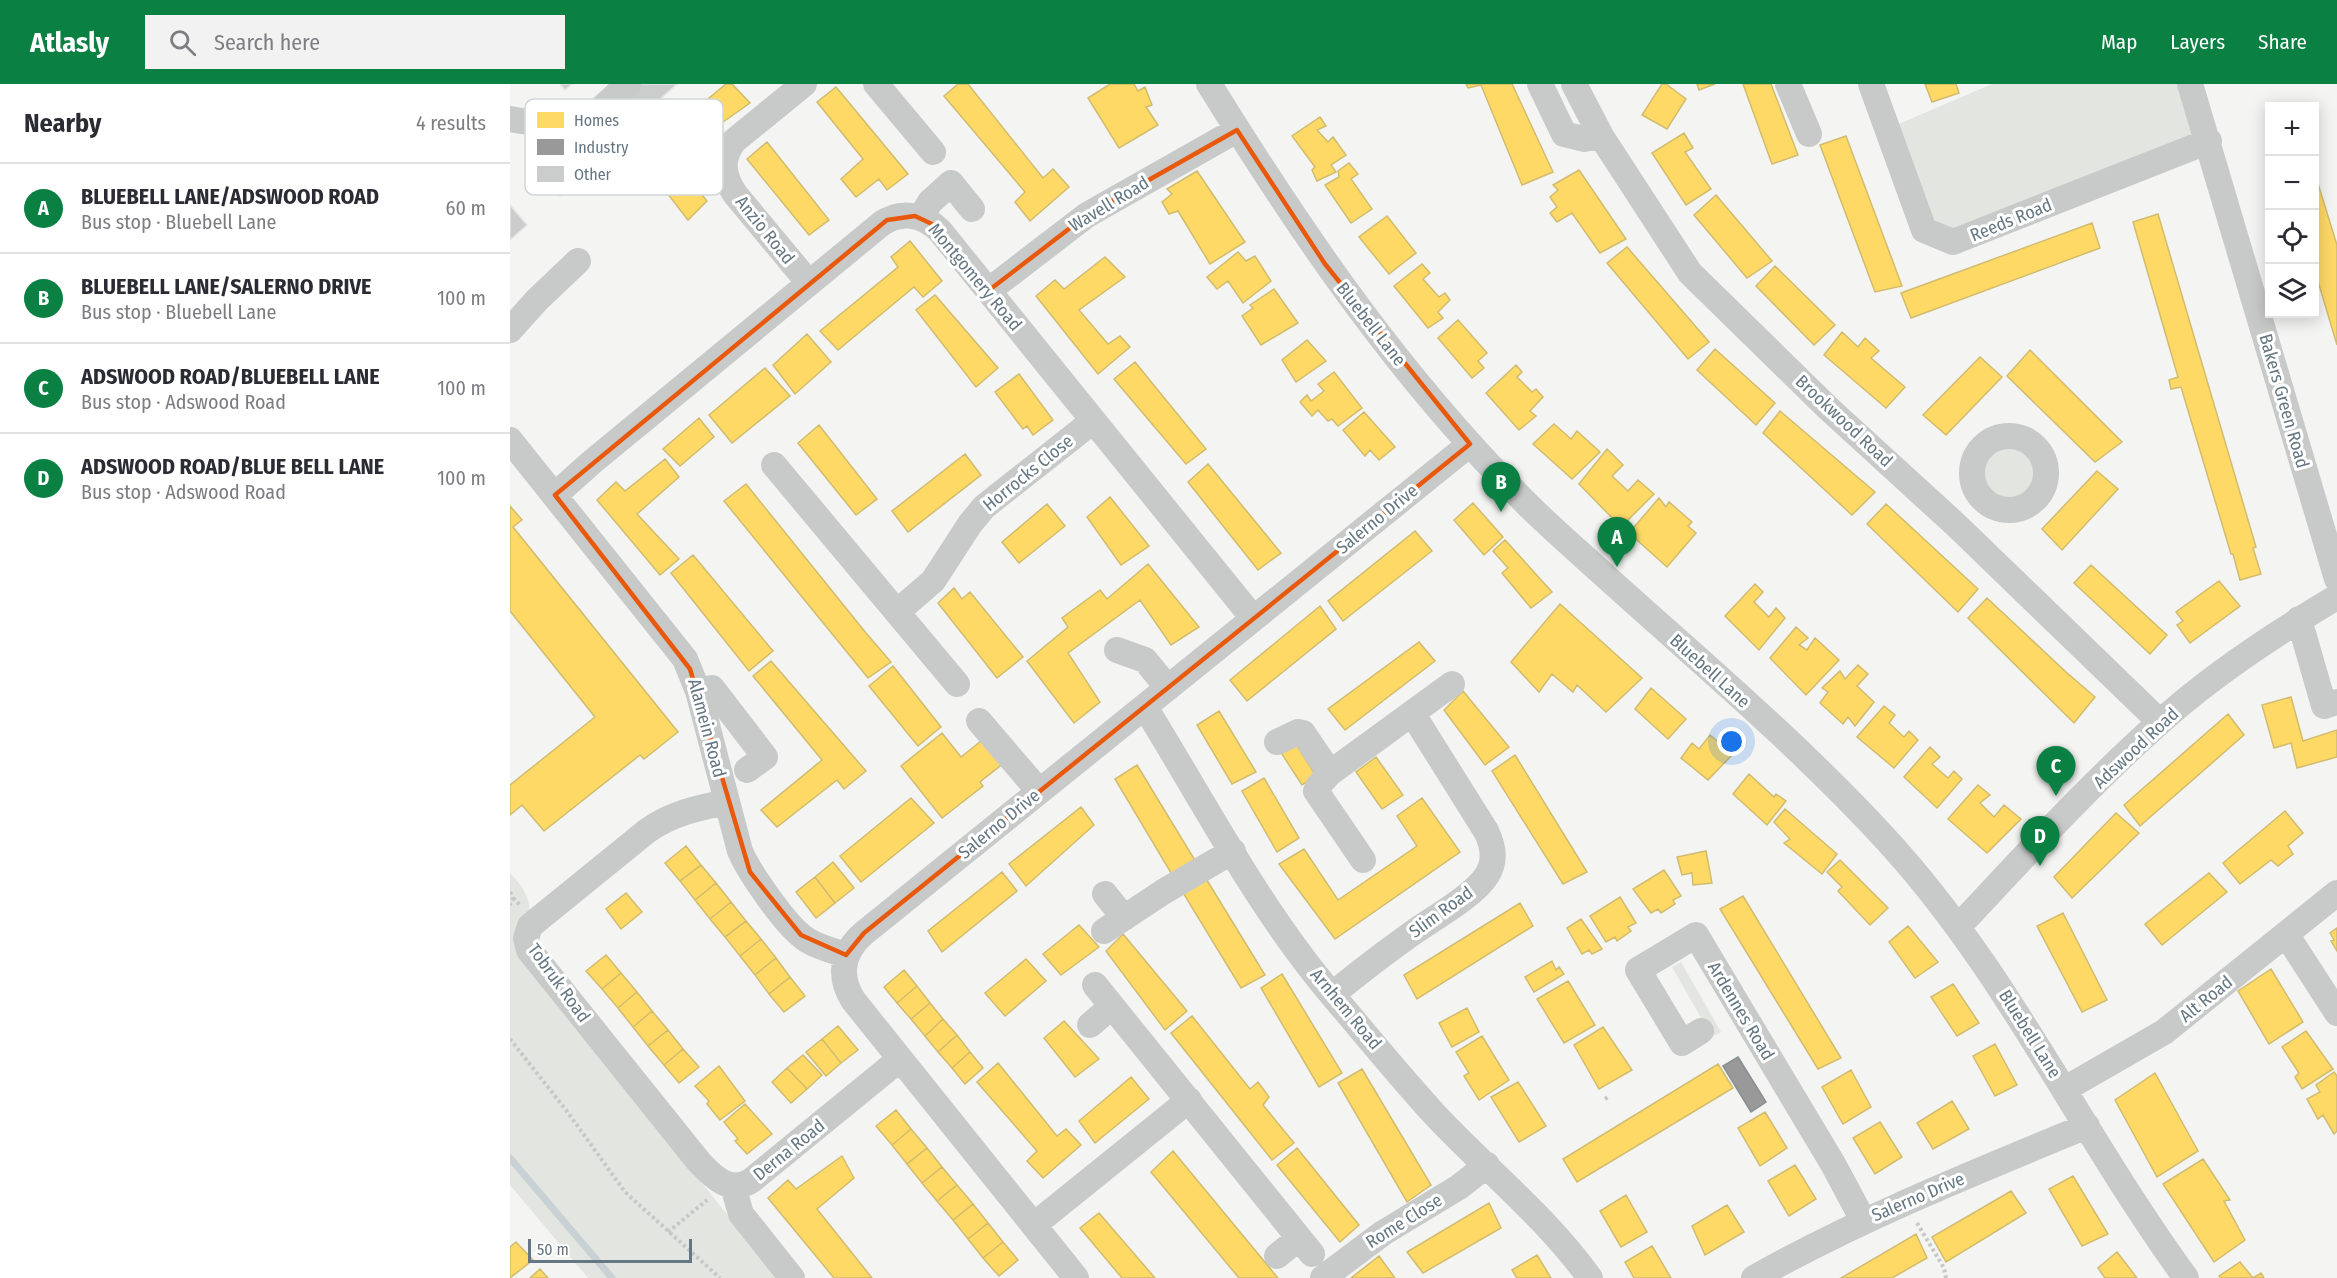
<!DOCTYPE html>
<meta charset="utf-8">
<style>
:root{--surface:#fff;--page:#f2f2f3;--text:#2b2b33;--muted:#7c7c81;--line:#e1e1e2;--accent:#0b8043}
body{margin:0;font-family:"Fira Sans Condensed",sans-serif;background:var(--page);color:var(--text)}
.controls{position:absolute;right:18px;top:18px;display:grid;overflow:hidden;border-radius:0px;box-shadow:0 3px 15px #0003}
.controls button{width:54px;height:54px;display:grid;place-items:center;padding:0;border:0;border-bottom:2px solid var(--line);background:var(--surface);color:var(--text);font:30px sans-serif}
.scale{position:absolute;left:18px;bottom:15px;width:164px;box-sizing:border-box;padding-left:6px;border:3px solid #657782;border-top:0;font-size:16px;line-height:21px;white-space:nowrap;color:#657782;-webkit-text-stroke:4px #fff;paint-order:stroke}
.you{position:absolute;left:1222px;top:658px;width:21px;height:21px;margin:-15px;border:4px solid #fff;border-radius:50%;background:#1a73e8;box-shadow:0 0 0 9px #1a73e833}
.badge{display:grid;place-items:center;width:39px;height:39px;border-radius:50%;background:var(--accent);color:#fff;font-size:20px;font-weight:700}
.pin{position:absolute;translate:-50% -50px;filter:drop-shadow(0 2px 3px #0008)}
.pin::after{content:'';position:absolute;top:32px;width:21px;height:18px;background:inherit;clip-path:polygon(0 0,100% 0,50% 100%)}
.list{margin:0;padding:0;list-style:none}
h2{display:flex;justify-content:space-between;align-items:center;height:78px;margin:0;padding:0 24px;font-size:26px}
h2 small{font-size:20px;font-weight:400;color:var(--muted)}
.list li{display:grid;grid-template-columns:39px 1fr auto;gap:18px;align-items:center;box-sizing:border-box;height:90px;padding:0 24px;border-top:2px solid var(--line)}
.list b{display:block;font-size:22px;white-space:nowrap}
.list p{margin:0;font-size:20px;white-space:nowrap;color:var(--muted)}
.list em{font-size:20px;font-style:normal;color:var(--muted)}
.icon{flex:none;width:33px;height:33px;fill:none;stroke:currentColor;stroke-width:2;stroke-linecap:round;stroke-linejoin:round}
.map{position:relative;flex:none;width:1827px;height:1194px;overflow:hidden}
header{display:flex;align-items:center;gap:36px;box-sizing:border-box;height:84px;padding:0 30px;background:var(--accent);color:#fff}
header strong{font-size:28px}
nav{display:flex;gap:33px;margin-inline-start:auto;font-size:21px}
.search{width:420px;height:54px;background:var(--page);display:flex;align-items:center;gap:15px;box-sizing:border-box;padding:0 21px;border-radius:0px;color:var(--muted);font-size:22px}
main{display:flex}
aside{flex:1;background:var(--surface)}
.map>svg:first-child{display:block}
.green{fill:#e3e6e0}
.homes{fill:#ffd966;stroke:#d1bc6e;stroke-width:1.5}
.industry{fill:#999;stroke:#898f92;stroke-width:1.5}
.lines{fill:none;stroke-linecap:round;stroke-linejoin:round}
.stream{stroke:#c8d1d4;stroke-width:7}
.building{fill:#cbcdcd;stroke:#e4e4e2;stroke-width:1.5}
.path{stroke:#c6c7c8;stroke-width:4;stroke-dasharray:3 3;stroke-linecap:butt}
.minor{stroke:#c8caca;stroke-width:26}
.marked{fill:none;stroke:#e8590c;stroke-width:4.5;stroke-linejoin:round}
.labels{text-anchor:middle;stroke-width:6;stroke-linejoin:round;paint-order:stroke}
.street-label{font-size:18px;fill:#657782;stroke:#fff}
.key{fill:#fff;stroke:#d1d6da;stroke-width:1.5}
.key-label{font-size:16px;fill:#657782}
</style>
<header>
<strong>Atlasly</strong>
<div class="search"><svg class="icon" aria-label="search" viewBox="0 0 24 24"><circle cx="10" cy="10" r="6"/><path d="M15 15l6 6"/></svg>Search here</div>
<nav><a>Map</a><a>Layers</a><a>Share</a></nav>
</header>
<main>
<aside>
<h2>Nearby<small>4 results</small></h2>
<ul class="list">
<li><span class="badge">A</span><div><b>BLUEBELL LANE/ADSWOOD ROAD</b><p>Bus stop · Bluebell Lane</p></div><em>60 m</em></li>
<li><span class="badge">B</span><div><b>BLUEBELL LANE/SALERNO DRIVE</b><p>Bus stop · Bluebell Lane</p></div><em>100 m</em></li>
<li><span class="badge">C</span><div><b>ADSWOOD ROAD/BLUEBELL LANE</b><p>Bus stop · Adswood Road</p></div><em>100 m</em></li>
<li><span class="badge">D</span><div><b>ADSWOOD ROAD/BLUE BELL LANE</b><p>Bus stop · Adswood Road</p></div><em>100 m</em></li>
</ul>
</aside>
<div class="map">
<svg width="1827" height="1194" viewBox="0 0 1827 1194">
<rect width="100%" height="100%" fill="#f4f4f3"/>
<path class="green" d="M1482,0H1680L1699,57L1443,158L1414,146L1377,45Z
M1471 389a28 28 0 1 1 56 0a28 28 0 1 1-56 0Z
M0,789C30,819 19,837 11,873L268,1194H78L0,1101Z
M1171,878L1211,948L1202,953L1162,883Z"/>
<path class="homes" d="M216,0H222L240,19L162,74L197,117L178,136L120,61L139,44L147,57Z
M448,0H458L533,94L543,85L559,103L520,137L505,118L515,108L434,12Z
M600,0H624L628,7L635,3L642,21L636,23L648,41L609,64L578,14Z
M956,0H1002L1043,88L1012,101L971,1L958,4Z
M1152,0H1156L1176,15L1157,45L1132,31Z
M1187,0H1205L1189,6Z
M1233,0H1261L1288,71L1262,80Z
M1415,0H1446L1449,9L1422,18Z
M326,3L398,90L377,106L369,95L346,113L331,95L353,75L307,18Z
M810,33L816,42L807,46L818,58L823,53L836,71L821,81L826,88L807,97L802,86L805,83L782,52Z
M1174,49L1183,64L1175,68L1201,105L1176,121L1142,69Z
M1336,52L1392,202L1365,208L1310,61Z
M257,58L319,136L299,151L237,75Z
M839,79L848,90L841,95L862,125L841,139L815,101L829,93L828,87Z
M1069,86L1116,155L1090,169L1062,129L1047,138L1040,129L1047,123L1040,113L1048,106L1043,101Z
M687,87L735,158L700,180L668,127L659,130L652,118L662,110L657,105Z
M1804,87L1827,161V261L1804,184Z
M1206,111L1262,177L1237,194L1184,131Z
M1648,130L1746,463L1743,464L1751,490L1730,496L1723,470H1721L1671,303L1661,305L1659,296L1668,293L1623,138Z
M877,132L906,169L879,190L849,153Z
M1582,139L1590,164L1401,234L1391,209Z
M400,157L432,197L413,213L404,203L328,266L310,247L388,183L381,173Z
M1117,163L1199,258L1178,275L1097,179Z
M728,168L736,177L745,172L761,197L733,219L718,197L707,205L697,193Z
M595,173L615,193L569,226L598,260L610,252L620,263L588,290L526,212L545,196L554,205Z
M912,180L920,189L913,195L929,213L935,209L940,216L928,228L933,234L918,244L884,202Z
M1265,182L1325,241L1304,261L1246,202Z
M764,205L788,239L751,261L732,232L743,224L740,221Z
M425,211L488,284L466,303L406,226Z
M948,236L977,269L968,277L974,284L962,294L928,254Z
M1332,248L1348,263L1355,254L1369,267L1361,274L1395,303L1376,324L1314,271Z
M297,250L321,278L285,310L263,281Z
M797,256L816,277L786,298L772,276Z
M1205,265L1265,319L1246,341L1187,286Z
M1520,266L1612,358L1585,378L1497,292Z
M1470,273L1492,293L1436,351L1413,331Z
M625,278L696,365L676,380L604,295Z
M1006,281L1012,288L1007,293L1022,308L1026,305L1033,313L1020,327L1026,332L1009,346L976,309Z
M255,284L280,312L222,359L199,331Z
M824,288L852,324L828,342L822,335L818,337L808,326L802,332L790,318L797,311L801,317L814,307L808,300Z
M509,290L543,336L523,351L517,342L513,345L485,308Z
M1270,327L1365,408L1342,431L1253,349Z
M854,328L885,363L869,376L860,366L855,372L833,346Z
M189,334L204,353L170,382L153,365Z
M1044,340L1061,355L1067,347L1090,368L1062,395L1023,360Z
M309,341L367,415L346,431L288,359Z
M1097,365L1113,381L1102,392L1118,407L1128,396L1144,410L1111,443L1069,400Z
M455,370L471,391L398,448L382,427Z
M155,375L169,393L127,430L169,475L150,491L87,416L106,398L115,407Z
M698,380L771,469L748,486L678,398Z
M1587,387L1608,405L1552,466L1532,445Z
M236,400L356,549L381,578L358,594L214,417Z
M600,413L639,462L611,481L577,433Z
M1149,414L1156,423L1159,418L1182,438L1178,442L1186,449L1157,483L1119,449Z
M963,419L993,453L974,471L944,436Z
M537,420L555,442L509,479L492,458Z
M1376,420L1468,505L1448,528L1357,440Z
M0,422L12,436L3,443L168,648L134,675L130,671L34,747L12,721L0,731V701L85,633L0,527Z
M905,447L922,467L833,537L818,517Z
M995,456L1042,508L1021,524L992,489L998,484L983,467Z
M183,471L263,567L239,587L161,489Z
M638,480L689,543L661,561L630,516L558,569L590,618L564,639L517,577L558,543L552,534L590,506L597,515Z
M1581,481L1657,551L1640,570L1564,499Z
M1709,497L1730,522L1680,559L1667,541L1673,537L1666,528Z
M1245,500L1253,508L1244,518L1259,533L1266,524L1275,534L1249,566L1215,532Z
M444,504L452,515L460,508L513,573L487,594L428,519Z
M1477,514L1556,588L1585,613L1564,639L1458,534Z
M1050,520L1132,594L1096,628L1067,601L1063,608L1042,590L1029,608L1001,578Z
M810,522L826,545L737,617L720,596Z
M1286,543L1298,554L1289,561L1297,566L1305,554L1329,576L1296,611L1260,574Z
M909,558L925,577L835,646L818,625Z
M261,577L356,687L334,705L327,696L267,743L251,726L312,676L243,592Z
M1348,581L1358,590L1347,602L1364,618L1345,642L1338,633L1333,640L1310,619L1318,608L1312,604L1330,587L1335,595Z
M383,582L431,643L408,662L359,602Z
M1141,604L1176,635L1158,655L1125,625Z
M953,607L999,663L975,681L934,626Z
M1781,613L1793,657L1827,646V673L1787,684L1781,659L1764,664L1752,621Z
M1374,622L1385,631L1379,639L1394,653L1399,647L1408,656L1384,684L1347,653Z
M709,627L746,688L722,700L687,641Z
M1718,630L1734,651L1630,742L1614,721Z
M432,649L451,673L476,653L495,678L470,698L473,702L432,734L391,682Z
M1200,651L1223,670L1198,696L1171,674L1182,659L1189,665Z
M784,657L806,692L792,701L770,667Z
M1420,663L1430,673L1422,680L1438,694L1444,687L1452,695L1427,724L1394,693Z
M1005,671L1077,788L1053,800L982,687Z
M866,673L893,711L872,725L846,688Z
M627,681L686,778L664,794L605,695Z
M1239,690L1264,713L1266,710L1276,717L1257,741L1223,710Z
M754,694L789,754L767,768L732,707Z
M1468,701L1480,711L1470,719L1484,733L1494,721L1511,735L1477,769L1438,735Z
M401,714L424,739L351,798L330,772Z
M912,714L950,768L825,855L769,780L794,765L828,816L907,762L887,732Z
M571,723L584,741L516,802L499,780Z
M1275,725L1327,770L1312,790L1274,759L1280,755L1264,738Z
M1775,727L1793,749L1778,762L1783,770L1768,782L1761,776L1730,800L1713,779Z
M1606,729L1629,749L1562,814L1544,793Z
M176,762L191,781L170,797L155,779Z
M1196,767L1202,799L1183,801L1182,789L1172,791L1167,773Z
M1330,776L1378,824L1360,841L1328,807L1332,803L1317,788Z
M323,778L344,804L325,819L305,793Z
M191,781L206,799L185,816L170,797Z
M1154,786L1171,812L1163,816L1165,820L1151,829L1148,825L1141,829L1123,805Z
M492,788L507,807L432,868L418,847Z
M1699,789L1717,808L1652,861L1635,840Z
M305,793L325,819L306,834L286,808Z
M695,793L755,891L731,904L672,807Z
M206,799L221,818L200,835L185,816Z
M116,809L132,828L111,845L96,825Z
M1233,812L1331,974L1308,985L1210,825Z
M1110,813L1126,839L1118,843L1121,847L1107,857L1105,853L1096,858L1080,832Z
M221,818L236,837L215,853L200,835Z
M1010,819L1023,842L907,915L894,891Z
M1553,829L1597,916L1572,928L1527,842Z
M1071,835L1092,865L1082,870L1079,866L1072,870L1057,844Z
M236,837L251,855L230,872L215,853Z
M569,841L589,863L551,891L533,870Z
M1398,842L1428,878L1405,894L1379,858Z
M1827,844V867L1821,857L1824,856L1820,849Z
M613,850L677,927L655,946L596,867Z
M251,855L266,874L245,891L230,872Z
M96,871L111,889L92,905L76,887Z
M266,874L280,893L259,910L245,891Z
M516,875L536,897L495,932L475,909Z
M1042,877L1046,886L1049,883L1054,890L1024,908L1015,893Z
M1761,885L1793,938L1759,960L1728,907Z
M394,886L407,902L387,919L374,903Z
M111,889L127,908L108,924L92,905Z
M772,890L832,989L809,1003L751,904Z
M280,893L295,912L274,928L259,910Z
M1058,897L1085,941L1054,959L1027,915Z
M1443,900L1469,939L1447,952L1421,913Z
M407,902L420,919L401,935L387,919Z
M127,908L142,927L123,943L108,924Z
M420,919L433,935L415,952L401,935Z
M957,924L969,948L942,963L929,939Z
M142,927L158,946L138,962L123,943Z
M682,932L740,1005L748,998L759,1013L753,1021L784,1059L762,1076L661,949Z
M433,935L447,951L428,968L415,952Z
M554,937L589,975L565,993L534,954Z
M328,942L348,966L331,979L312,955Z
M1093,943L1122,986L1089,1005L1064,961Z
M158,946L173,965L154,981L138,962Z
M1796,947L1823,985L1792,1005L1785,993L1789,989L1772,963Z
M447,951L460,968L442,984L428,968Z
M972,952L999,996L969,1016L954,992L959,989L946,968Z
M312,955L331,979L316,992L296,968Z
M1485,960L1507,1001L1485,1012L1463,972Z
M173,965L189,983L169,999L154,981Z
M460,968L473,984L455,1000L442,984Z
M293,971L312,991L297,1005L277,984Z
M488,979L547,1052L556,1045L571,1061L533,1094L517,1077L527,1067L467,998Z
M1208,980L1223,1004L1067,1098L1053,1075Z
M209,982L235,1017L210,1036L197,1020L199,1017L185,1002Z
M277,984L297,1005L281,1019L262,998Z
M852,985L921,1101L897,1118L828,999Z
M1341,986L1361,1023L1333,1040L1312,1003Z
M1824,988L1827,992V1047L1824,1050L1813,1031L1808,1035L1797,1015L1810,1008L1806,1001Z
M1645,989L1688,1067L1647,1093L1605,1016Z
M621,993L639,1015L585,1059L569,1037Z
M1008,998L1036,1042L1009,1058L981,1013Z
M1442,1017L1459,1045L1423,1065L1407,1039Z
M235,1020L262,1050L237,1070L225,1057L228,1055L214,1038Z
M386,1026L401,1045L382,1061L366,1042Z
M1255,1028L1277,1064L1250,1082L1228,1044Z
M1370,1038L1392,1073L1365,1090L1343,1054Z
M401,1045L417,1064L397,1080L382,1061Z
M417,1064L432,1083L412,1099L397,1080Z
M787,1064L849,1141L830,1158L767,1081Z
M663,1067L768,1194H729L641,1088Z
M332,1072L344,1094L307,1125L362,1194H324L258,1114L278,1096L286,1105Z
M1693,1075L1720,1116L1714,1117L1735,1156L1704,1178L1653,1100Z
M1285,1081L1306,1115L1279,1132L1258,1097Z
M432,1083L447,1101L427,1117L412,1099Z
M1563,1092L1598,1150L1572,1162L1539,1105Z
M447,1101L463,1120L443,1136L427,1117Z
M1501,1107L1516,1129L1436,1178L1422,1153Z
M1116,1111L1137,1148L1111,1163L1090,1127Z
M979,1119L991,1144L913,1189L897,1168Z
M463,1120L478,1139L458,1155L443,1136Z
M1217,1121L1234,1148L1195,1171L1182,1142Z
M589,1129L645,1194H612L570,1144Z
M478,1139L493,1158L473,1174L458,1155Z
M1406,1150L1417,1174L1382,1194H1331Z
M6,1158L23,1176L0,1194V1163Z
M493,1158L508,1176L489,1192L473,1174Z
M1142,1162L1161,1194H1124L1115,1178Z
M1607,1168L1627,1194H1595L1588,1184Z
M1027,1171L1041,1194H1007L1002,1186Z
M869,1172L885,1194H841Z
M1730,1178L1743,1194L1751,1189L1754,1194H1710L1709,1192Z
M30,1185L38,1194H20Z"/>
<path class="industry" d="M1228,973L1256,1018L1241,1028L1213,982Z"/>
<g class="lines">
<path class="stream" d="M0,1074L102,1194"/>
</g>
<path class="building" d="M50,0H62L55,6Z
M123,0H167L63,93L67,97L50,112L27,86Z
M0,121L17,141L0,156Z"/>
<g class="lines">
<path class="path" d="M0,808L3,814L0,821
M3,814L11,822
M0,955L56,1026L115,1108L210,1194
M1095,1015L1098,1013
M1407,1139L1434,1184L1436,1194
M158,1148L197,1116"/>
<path class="minor" d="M294,0L224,57C210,75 213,92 225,110L299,199
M366,0L423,68
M699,0C793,152 891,295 1018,421C1042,445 1068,467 1093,490C1187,575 1286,658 1372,751C1496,884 1570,1049 1676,1194
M1030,0L1054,50L1074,55L1091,52
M1064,0L1091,52L1180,189L1319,325L1445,440L1650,638
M1278,0L1299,50
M1361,0L1414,146L1443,158L1699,57
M1680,0L1827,495
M0,35L68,46L118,0
M411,133L420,118L441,99L462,125
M478,207L577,131L727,46
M0,246L27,216L68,177
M1462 389a37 37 0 1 1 74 0a37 37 0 1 1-74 0Z
M0,356L175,575L188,607L230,767C239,788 277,844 297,856C308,863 323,867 336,871
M264,381L447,600
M45,411L82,378L371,140C391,126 413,130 430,147L743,534
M388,527L423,497L460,440L474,423L583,337
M1789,535L1814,622L1827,618
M607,566L635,576L658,604
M188,607L202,604L255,673L237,686
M635,623C695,720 749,825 823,912C857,952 891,994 927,1033C978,1087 1036,1133 1080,1194
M469,637L529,707
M767,658L788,648L793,649L820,689L809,701L806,707L853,776
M820,689L942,600
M217,718C188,724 162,729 137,747L20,842L16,854L19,866L189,1078C203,1093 221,1111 242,1096L390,975
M595,810L614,834
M1448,843C1513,774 1578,702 1649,639C1702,591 1766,549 1827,513
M594,847L653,808L723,767
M1776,850L1827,929
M585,901L802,1170
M822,911C848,889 876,868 904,848C924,834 965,811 977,791C986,777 983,761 976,747L902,629
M580,941L602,922
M1191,947L1172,959L1128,886L1186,851L1323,1080L1353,1136
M1555,1005L1654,948L1827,809
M223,1102L231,1130L282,1194
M524,1141L679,1016
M767,1172L789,1154
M566,1194L343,916C328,892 332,868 354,849L960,360
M813,1194L873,1149L949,1103L977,1081
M1244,1194C1351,1134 1463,1089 1577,1042"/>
</g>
<path class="marked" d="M727,46L815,180L960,360L354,849L336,871L291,851L240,788L180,585L45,411L377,136L405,132L424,141L478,207L577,131Z"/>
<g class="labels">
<g class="street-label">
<text transform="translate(599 120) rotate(-31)" y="6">Wavell Road</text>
<text transform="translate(1501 136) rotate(-22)" y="6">Reeds Road</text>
<text transform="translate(255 146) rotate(51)" y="6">Anzio Road</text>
<text transform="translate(465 193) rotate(50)" y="6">Montgomery Road</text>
<text transform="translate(861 240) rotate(52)" y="6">Bluebell Lane</text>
<text transform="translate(1774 317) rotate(74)" y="6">Bakers Green Road</text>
<text transform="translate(1334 337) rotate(43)" y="6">Brookwood Road</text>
<text transform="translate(518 389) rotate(-39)" y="6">Horrocks Close</text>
<text transform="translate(867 435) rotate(-39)" y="6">Salerno Drive</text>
<text transform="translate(1200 587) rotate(42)" y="6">Bluebell Lane</text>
<text transform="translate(197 644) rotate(75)" y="6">Alamein Road</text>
<text transform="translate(1626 664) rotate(-43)" y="6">Adswood Road</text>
<text transform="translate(489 740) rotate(-39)" y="6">Salerno Drive</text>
<text transform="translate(931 828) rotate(-36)" y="6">Slim Road</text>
<text transform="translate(49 899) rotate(54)" y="6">Tobruk Road</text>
<text transform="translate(1696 915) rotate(-39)" y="6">Alt Road</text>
<text transform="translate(836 925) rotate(50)" y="6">Arnhem Road</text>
<text transform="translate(1231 927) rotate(59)" y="6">Ardennes Road</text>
<text transform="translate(1520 950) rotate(58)" y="6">Bluebell Lane</text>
<text transform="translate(279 1066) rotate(-39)" y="6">Derna Road</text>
<text transform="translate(1408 1113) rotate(-23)" y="6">Salerno Drive</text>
<text transform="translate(894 1137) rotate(-32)" y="6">Rome Close</text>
</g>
</g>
<rect x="15" y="15" width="198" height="96" rx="9" class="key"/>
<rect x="27" y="28" width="27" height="16" fill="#ffd966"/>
<rect x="27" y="55" width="27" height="16" fill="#999"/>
<rect x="27" y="82" width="27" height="16" fill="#cbcdcd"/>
<g class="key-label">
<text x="64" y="42">Homes</text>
<text x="64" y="69">Industry</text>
<text x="64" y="96">Other</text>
</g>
</svg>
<div class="controls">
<button>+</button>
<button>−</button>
<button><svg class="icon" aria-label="locate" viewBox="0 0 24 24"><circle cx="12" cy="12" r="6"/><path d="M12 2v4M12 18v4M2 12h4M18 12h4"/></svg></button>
<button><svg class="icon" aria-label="layers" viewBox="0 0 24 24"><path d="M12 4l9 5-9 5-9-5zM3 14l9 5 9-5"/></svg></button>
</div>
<div class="scale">50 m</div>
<div class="you"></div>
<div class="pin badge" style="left:1107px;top:483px">A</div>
<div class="pin badge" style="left:991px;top:428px">B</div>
<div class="pin badge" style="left:1546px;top:712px">C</div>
<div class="pin badge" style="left:1530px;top:782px">D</div>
</div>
</main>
